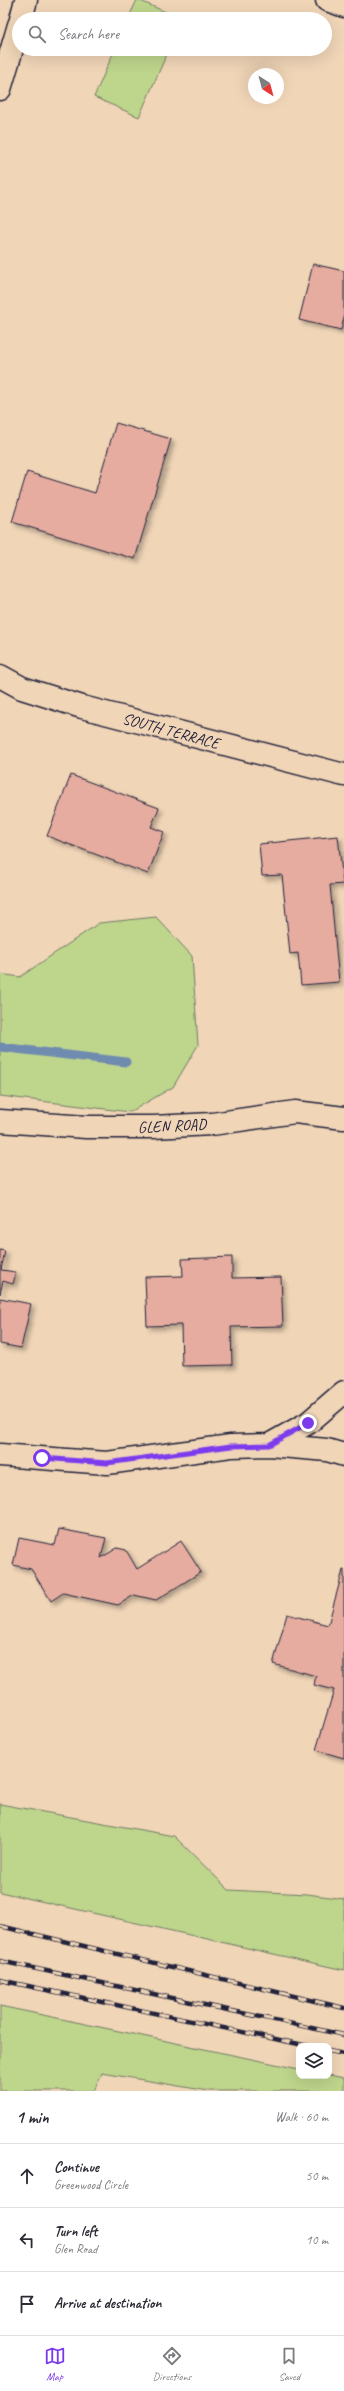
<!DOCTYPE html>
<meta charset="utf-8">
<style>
:root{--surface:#fff;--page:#f2f2f3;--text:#2b2b33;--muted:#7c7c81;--line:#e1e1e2;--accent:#7c3aed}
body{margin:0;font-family:Caveat,sans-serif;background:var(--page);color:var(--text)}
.controls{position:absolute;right:12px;bottom:12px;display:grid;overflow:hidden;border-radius:8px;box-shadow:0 4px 16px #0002}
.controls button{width:36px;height:36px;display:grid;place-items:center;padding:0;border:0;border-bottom:1px solid var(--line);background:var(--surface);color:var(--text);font:20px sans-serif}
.compass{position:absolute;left:248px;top:68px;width:36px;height:36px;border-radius:50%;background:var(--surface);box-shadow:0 4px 16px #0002;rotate:144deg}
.stop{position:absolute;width:12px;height:12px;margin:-9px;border:3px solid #7c3aed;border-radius:50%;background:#fff}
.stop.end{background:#7c3aed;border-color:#fff;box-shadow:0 1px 4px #0008}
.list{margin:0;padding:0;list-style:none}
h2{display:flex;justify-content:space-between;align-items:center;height:52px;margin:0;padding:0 16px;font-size:17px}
h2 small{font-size:13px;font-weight:400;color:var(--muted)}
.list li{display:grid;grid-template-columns:26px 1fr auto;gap:12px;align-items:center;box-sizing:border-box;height:64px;padding:0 16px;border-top:1px solid var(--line)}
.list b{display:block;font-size:15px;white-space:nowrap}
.list p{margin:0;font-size:13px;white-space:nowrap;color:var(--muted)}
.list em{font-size:13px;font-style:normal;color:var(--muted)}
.icon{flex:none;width:22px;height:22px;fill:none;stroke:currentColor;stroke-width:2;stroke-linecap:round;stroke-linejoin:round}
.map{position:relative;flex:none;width:344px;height:2091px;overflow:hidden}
.search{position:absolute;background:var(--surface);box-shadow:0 4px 16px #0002;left:12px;right:12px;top:12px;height:44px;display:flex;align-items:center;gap:10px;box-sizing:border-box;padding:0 14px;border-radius:22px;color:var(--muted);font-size:15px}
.sheet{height:244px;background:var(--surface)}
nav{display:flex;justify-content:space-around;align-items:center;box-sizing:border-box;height:56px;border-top:1px solid var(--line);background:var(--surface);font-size:11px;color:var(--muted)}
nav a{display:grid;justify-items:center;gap:2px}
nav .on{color:var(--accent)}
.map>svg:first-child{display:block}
.green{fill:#bed58c;stroke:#707c64}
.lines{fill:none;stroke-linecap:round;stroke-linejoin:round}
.stream{stroke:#6f8bb0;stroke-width:9}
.building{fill:#e5ac9f;stroke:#22223b;filter:url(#shadow)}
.street-casing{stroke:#22223b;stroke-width:25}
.street{stroke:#f0d5b7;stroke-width:22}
.rail-casing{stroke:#22223b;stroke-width:4.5}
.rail{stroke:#f0d5b7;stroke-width:3;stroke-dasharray:9;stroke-linecap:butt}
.route{stroke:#7c3aed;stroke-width:5}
.labels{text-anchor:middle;stroke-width:3;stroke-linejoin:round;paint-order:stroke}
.street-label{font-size:16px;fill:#22223b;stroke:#f0d5b7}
</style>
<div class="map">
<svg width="344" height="2091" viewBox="0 0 344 2091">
<defs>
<filter id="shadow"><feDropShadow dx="3.5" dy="3.5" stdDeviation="2" flood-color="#0004"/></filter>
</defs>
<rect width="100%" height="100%" fill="#f0d5b7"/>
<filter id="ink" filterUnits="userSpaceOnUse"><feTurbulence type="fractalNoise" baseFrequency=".025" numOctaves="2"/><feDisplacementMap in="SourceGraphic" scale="8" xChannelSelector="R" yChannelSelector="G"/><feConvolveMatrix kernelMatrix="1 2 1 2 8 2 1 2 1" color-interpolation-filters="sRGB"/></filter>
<g filter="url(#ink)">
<path class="green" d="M137,0H138L182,19H128Z
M115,49H169L139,117L94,97Z
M156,917L192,956L198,1045L173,1087L130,1112L0,1096V974L20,977L99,923Z
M0,1804L174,1836L229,1890L307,1894L344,1899V1970L0,1892Z
M0,2006L299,2069V2076L329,2075L344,2078V2091H208L102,2073L94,2091H0Z"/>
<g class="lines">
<path class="stream" d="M0,1047L126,1062"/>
</g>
<path class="building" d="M313,264L344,271V318L341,330L299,320Z
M116,423L171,439L135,559L12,522L27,472L95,493Z
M71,775L159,808L151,827L164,832L148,874L47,836Z
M338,836L343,884L330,885L339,982L301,985L298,953L290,954L282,875L262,876L259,844Z
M0,1250L5,1251L1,1270L16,1272L13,1284L3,1281L0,1294Z
M232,1257V1278L281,1277L283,1326L231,1327L232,1365L182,1366L181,1325L147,1326L145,1277L183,1276L182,1259Z
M0,1298L31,1304L21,1348L0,1344Z
M59,1529L106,1538L101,1558L117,1548L126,1550L137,1569L181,1541L201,1572L156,1600L134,1595L118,1605L63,1593L51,1601L31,1569L13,1565L19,1538L55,1545Z
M343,1570H344V1758L316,1750L334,1690L314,1685L316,1676L273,1664L287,1614L328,1625Z"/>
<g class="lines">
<g class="street-casing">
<path id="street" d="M327,0L344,6
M21,19L26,0
M0,89L19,25
M0,676L22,688L82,707L344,775
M0,1121L86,1127H153L212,1124L295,1112L344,1118
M269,1445L308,1423L344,1392
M0,1455L107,1463L231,1446L269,1445L327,1450L344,1455"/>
</g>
<use href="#street" class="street"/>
<g class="rail-casing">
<path id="rail" d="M0,1926L344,2008
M0,1961L344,2035
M0,1980L308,2046
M329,2051L344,2054"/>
</g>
<use href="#rail" class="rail"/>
</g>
</g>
<g class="lines" filter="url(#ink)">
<path class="route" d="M42,1458L107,1463L231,1446L269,1445L308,1423"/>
</g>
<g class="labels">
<g class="street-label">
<text transform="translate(171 730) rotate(15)" y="6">SOUTH TERRACE</text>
<text transform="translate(172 1125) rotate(-3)" y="6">GLEN ROAD</text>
</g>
</g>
</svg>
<div class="controls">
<button><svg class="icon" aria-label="layers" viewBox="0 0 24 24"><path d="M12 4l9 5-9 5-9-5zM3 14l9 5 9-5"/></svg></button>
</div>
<svg class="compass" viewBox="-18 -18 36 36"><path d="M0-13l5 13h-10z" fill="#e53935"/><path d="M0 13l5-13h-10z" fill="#7c7c81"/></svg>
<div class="stop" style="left:42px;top:1458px"></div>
<div class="stop end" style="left:308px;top:1423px"></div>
<div class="search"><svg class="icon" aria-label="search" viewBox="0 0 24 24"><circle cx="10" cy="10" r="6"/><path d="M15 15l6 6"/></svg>Search here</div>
</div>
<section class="sheet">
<h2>1 min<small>Walk · 60 m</small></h2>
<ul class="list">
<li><svg class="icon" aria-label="ahead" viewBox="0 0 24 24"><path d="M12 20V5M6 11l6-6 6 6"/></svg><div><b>Continue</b><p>Greenwood Circle</p></div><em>50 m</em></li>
<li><svg class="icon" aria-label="left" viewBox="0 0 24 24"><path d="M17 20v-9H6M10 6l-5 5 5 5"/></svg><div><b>Turn left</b><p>Glen Road</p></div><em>10 m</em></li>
<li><svg class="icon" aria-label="arrive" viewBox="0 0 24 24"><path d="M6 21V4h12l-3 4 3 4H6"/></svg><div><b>Arrive at destination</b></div></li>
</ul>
</section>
<nav>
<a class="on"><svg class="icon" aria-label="map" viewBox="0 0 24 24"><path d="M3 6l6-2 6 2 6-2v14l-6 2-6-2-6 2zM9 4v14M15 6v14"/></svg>Map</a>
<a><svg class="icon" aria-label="directions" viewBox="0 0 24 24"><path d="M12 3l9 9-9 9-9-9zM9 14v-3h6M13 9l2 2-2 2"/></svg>Directions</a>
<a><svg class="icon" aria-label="saved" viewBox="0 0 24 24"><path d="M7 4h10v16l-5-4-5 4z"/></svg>Saved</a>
</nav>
